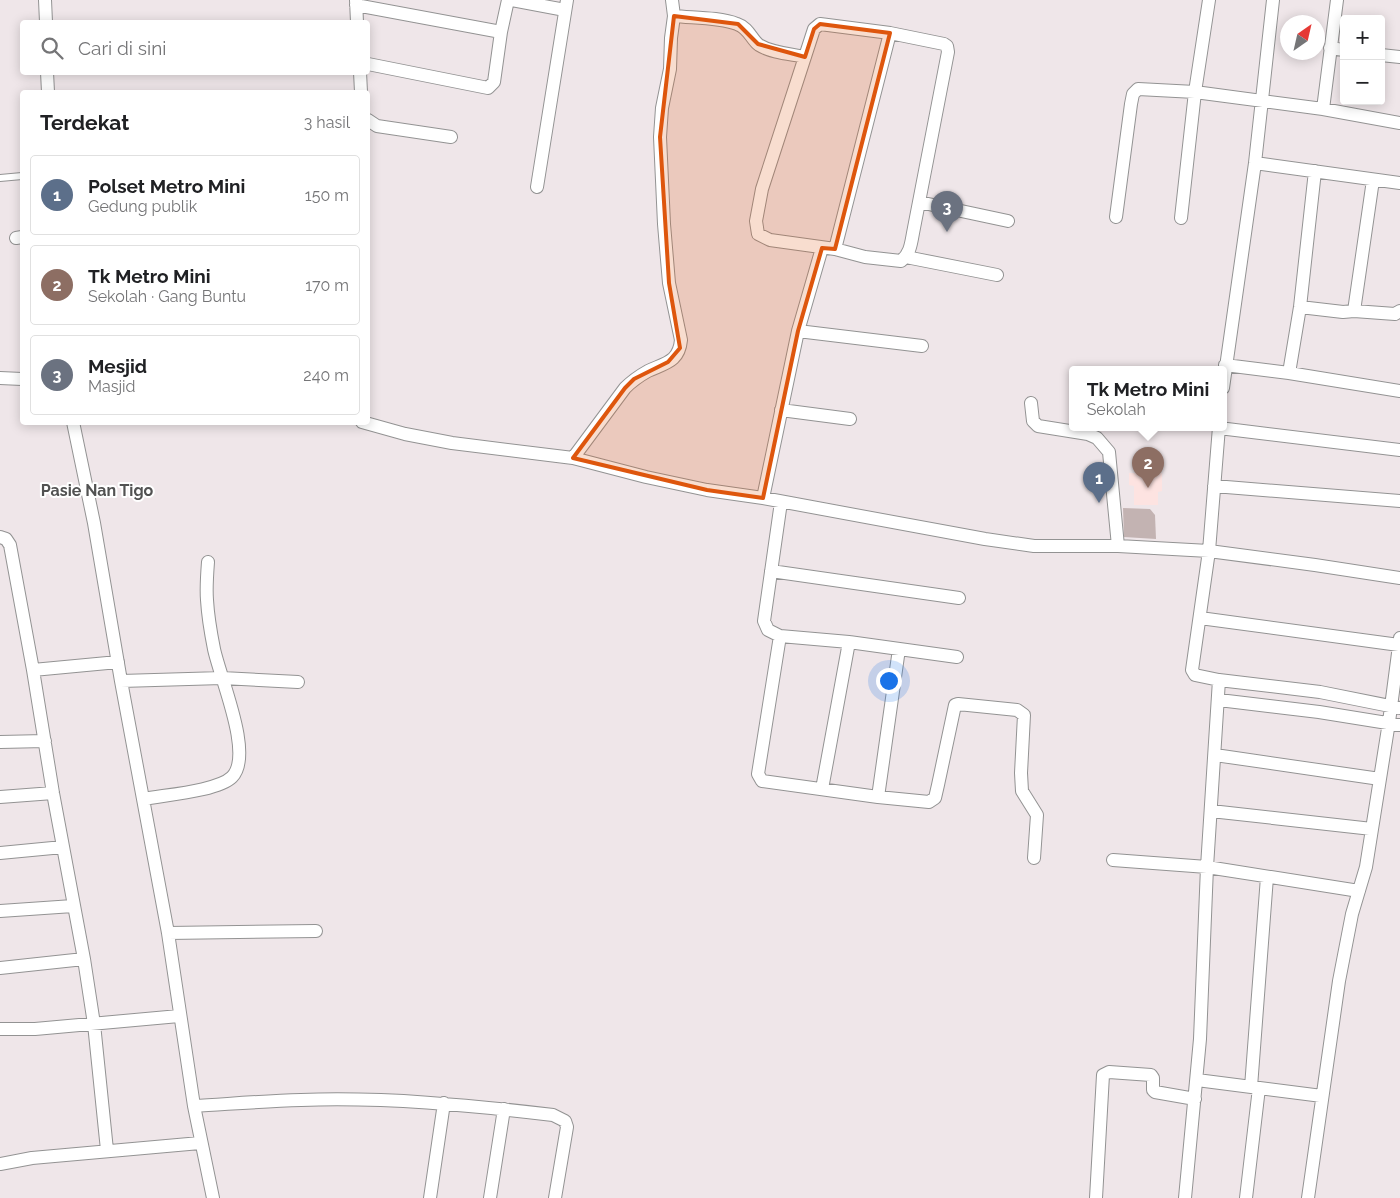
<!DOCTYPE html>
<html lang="id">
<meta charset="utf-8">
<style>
:root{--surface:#fff;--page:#f6f6f6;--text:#202124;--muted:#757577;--line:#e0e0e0;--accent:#d93025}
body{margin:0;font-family:Raleway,sans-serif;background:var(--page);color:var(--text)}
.controls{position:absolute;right:15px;top:15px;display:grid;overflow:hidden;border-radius:5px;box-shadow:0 2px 12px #0003}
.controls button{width:45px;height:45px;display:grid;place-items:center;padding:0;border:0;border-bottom:1px solid var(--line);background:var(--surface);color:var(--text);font:25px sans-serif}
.compass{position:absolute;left:1280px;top:15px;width:45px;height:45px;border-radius:50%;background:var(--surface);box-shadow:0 2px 12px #0003;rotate:34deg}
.you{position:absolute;left:888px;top:680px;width:18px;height:18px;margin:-12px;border:4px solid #fff;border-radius:50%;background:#1a73e8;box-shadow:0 0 0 8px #1a73e833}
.badge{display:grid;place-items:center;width:32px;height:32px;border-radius:50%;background:var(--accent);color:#fff;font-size:16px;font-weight:700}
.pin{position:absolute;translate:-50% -41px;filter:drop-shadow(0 1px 2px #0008)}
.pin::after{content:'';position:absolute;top:26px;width:18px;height:15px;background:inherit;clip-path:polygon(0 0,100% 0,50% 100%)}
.popup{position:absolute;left:1069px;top:366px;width:158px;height:65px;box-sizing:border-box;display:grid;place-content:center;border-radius:5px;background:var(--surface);filter:drop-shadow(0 1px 4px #0005);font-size:16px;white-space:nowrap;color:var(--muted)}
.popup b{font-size:19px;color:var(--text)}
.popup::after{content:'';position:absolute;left:50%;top:100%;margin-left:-10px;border:10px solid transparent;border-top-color:var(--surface)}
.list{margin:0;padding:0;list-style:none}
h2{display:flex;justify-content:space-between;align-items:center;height:65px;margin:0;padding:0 20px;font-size:21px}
h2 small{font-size:16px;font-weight:400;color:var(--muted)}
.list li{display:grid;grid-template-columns:32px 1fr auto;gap:15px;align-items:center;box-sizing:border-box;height:80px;margin:0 10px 10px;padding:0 10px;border:1px solid var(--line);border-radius:5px}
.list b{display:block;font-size:19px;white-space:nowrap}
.list p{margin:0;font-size:16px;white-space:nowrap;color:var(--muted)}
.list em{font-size:16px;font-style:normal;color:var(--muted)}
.icon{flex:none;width:28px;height:28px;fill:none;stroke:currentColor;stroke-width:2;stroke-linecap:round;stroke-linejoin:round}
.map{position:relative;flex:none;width:1400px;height:1198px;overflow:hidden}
.search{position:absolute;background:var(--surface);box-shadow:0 2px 12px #0003;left:20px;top:20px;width:350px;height:55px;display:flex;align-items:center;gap:12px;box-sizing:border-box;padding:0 18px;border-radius:5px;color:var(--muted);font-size:19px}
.panel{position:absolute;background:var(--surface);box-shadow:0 2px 12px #0003;left:20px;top:90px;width:350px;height:335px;border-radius:5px}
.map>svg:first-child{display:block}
.education{fill:#fde3e1}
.construction{fill:#c3b3b2}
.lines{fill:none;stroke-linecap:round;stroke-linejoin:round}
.service-casing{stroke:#939393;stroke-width:8}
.minor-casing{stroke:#939393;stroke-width:14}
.service{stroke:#fff;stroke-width:6}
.minor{stroke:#fff;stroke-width:12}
.marked{fill:#de560d;fill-opacity:0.2;stroke:#de560d;stroke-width:4;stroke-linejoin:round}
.labels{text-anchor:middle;stroke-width:4;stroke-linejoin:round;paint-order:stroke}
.quarter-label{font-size:16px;font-weight:bold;fill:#525252;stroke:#fff}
</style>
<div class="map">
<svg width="1400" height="1198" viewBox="0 0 1400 1198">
<rect width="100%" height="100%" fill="#efe6e9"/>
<path class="education" d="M1129,473H1162V491L1158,492V505H1134V486L1129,485Z"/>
<path class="construction" d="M1123,508L1150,509L1155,515L1156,539L1124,537Z"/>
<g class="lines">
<g class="service-casing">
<path id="service" d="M0,178L22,176"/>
</g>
<g class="minor-casing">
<path id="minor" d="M45,0L46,22
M356,0L357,22
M512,0L565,10
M356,5L501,32
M674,16C693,18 719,17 737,24C749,28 751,39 759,45C772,53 791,54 805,57
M820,24L890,33L944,44L947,46L948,52L913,233C911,244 910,254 901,261L865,257L835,249L770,240L758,234L756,221L762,189L814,29Z
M1330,48L1344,50
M1381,55L1400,57
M368,64L488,88L494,82L501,32L508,0
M47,72L48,92
M360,72L361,92
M1323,109L1337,0
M368,120L377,126L451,137
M1255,163L1400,183
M537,187L567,0
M919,202L1008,221
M1116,217L1131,104L1133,94L1138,89L1195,92L1323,109L1400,123
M1181,218L1195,92L1209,0
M16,238L22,237
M835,249L890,33
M906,257L997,275
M1300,307L1343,312L1354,311L1373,180
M1354,311L1395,314L1400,311
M798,331L922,346
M1225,365L1289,373L1400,391
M1289,373L1300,307L1315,171
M0,378L22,379
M1223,388L1255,163L1273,0
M1031,403L1033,421L1038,426L1088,434L1097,438L1109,452L1118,546
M781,410L850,419
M73,422L94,523L121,681L168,933L194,1106L213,1198
M362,422L405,434L452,443L573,458L646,477L707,490L763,498L985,539L1034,546H1118L1209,551L1315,565L1400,578
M1219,427L1209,551L1192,670L1195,675L1219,680L1320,692L1400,708
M1219,428L1400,450
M573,458L625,388C632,381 639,376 648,371C665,363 679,362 681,340L669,283L664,224L660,137L662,108L670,69L671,38L674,16L672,0
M1214,486L1400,501
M763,498L798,331L822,248
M781,502L764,621L768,630L780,636L849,642L957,657
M0,537L6,539L10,545L33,670L53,793L84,959L94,1024L107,1150
M771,571L959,598
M1200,618L1399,645
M780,636L758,774L762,781L878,797L929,802L935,798L938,785L955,705L958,704L1017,710L1024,715L1021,773L1022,791L1037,815L1034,858
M33,670L118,662
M121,681L222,678L298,682
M1219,700L1319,712L1400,725
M0,742L45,741
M1215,755L1380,779
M822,789L849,642
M0,797L53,793
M878,797L899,649
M144,799C164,795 218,791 232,777C254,755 220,678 214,649C211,634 208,617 207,600C206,588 207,575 208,562
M1211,811L1372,829
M0,853L63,847
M1113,860L1207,867L1359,891
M0,911L73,906
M168,933L316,931
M0,968L84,959
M0,1029H35L179,1016
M1197,1080L1322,1096
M1251,1087L1267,877
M194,1106C229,1104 265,1101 301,1100C385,1097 469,1105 553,1115L565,1121L567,1127L555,1198
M0,1164L32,1158L200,1143
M430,1198L444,1103
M490,1198L504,1109
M1096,1198L1103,1075L1109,1072L1151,1075L1153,1078V1090L1155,1092L1195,1099
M1185,1198L1200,1039L1207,867L1219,680
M1246,1198L1259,1088
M1308,1198L1339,981L1352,914L1366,867L1389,722L1400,638"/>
</g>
<use href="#service" class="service"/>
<use href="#minor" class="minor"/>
</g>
<path class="marked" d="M674,16L738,24L758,44L805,57L814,29L820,24L890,33L835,249L822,248L798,331L763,498L707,490L573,458L625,388L634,379L668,362L680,348L669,283L660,137Z"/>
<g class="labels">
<g class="quarter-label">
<text x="97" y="496">Pasie Nan Tigo</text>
</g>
</g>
</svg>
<div class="controls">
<button>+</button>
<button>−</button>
</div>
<svg class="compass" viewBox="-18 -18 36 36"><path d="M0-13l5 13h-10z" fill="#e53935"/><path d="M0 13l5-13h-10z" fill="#757577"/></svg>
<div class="you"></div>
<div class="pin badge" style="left:1099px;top:503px;background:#5c6f8a">1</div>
<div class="pin badge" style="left:1148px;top:488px;background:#8d6e63">2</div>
<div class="popup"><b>Tk Metro Mini</b>Sekolah</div>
<div class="pin badge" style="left:947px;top:232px;background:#6b7280">3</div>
<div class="search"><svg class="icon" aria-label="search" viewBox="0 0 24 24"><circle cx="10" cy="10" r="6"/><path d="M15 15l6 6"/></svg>Cari di sini</div>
<section class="panel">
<h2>Terdekat<small>3 hasil</small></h2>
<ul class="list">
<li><span class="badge" style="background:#5c6f8a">1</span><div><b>Polset Metro Mini</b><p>Gedung publik</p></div><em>150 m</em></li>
<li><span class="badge" style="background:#8d6e63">2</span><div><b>Tk Metro Mini</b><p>Sekolah · Gang Buntu</p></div><em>170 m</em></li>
<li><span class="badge" style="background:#6b7280">3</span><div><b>Mesjid</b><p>Masjid</p></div><em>240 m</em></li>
</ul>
</section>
</div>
